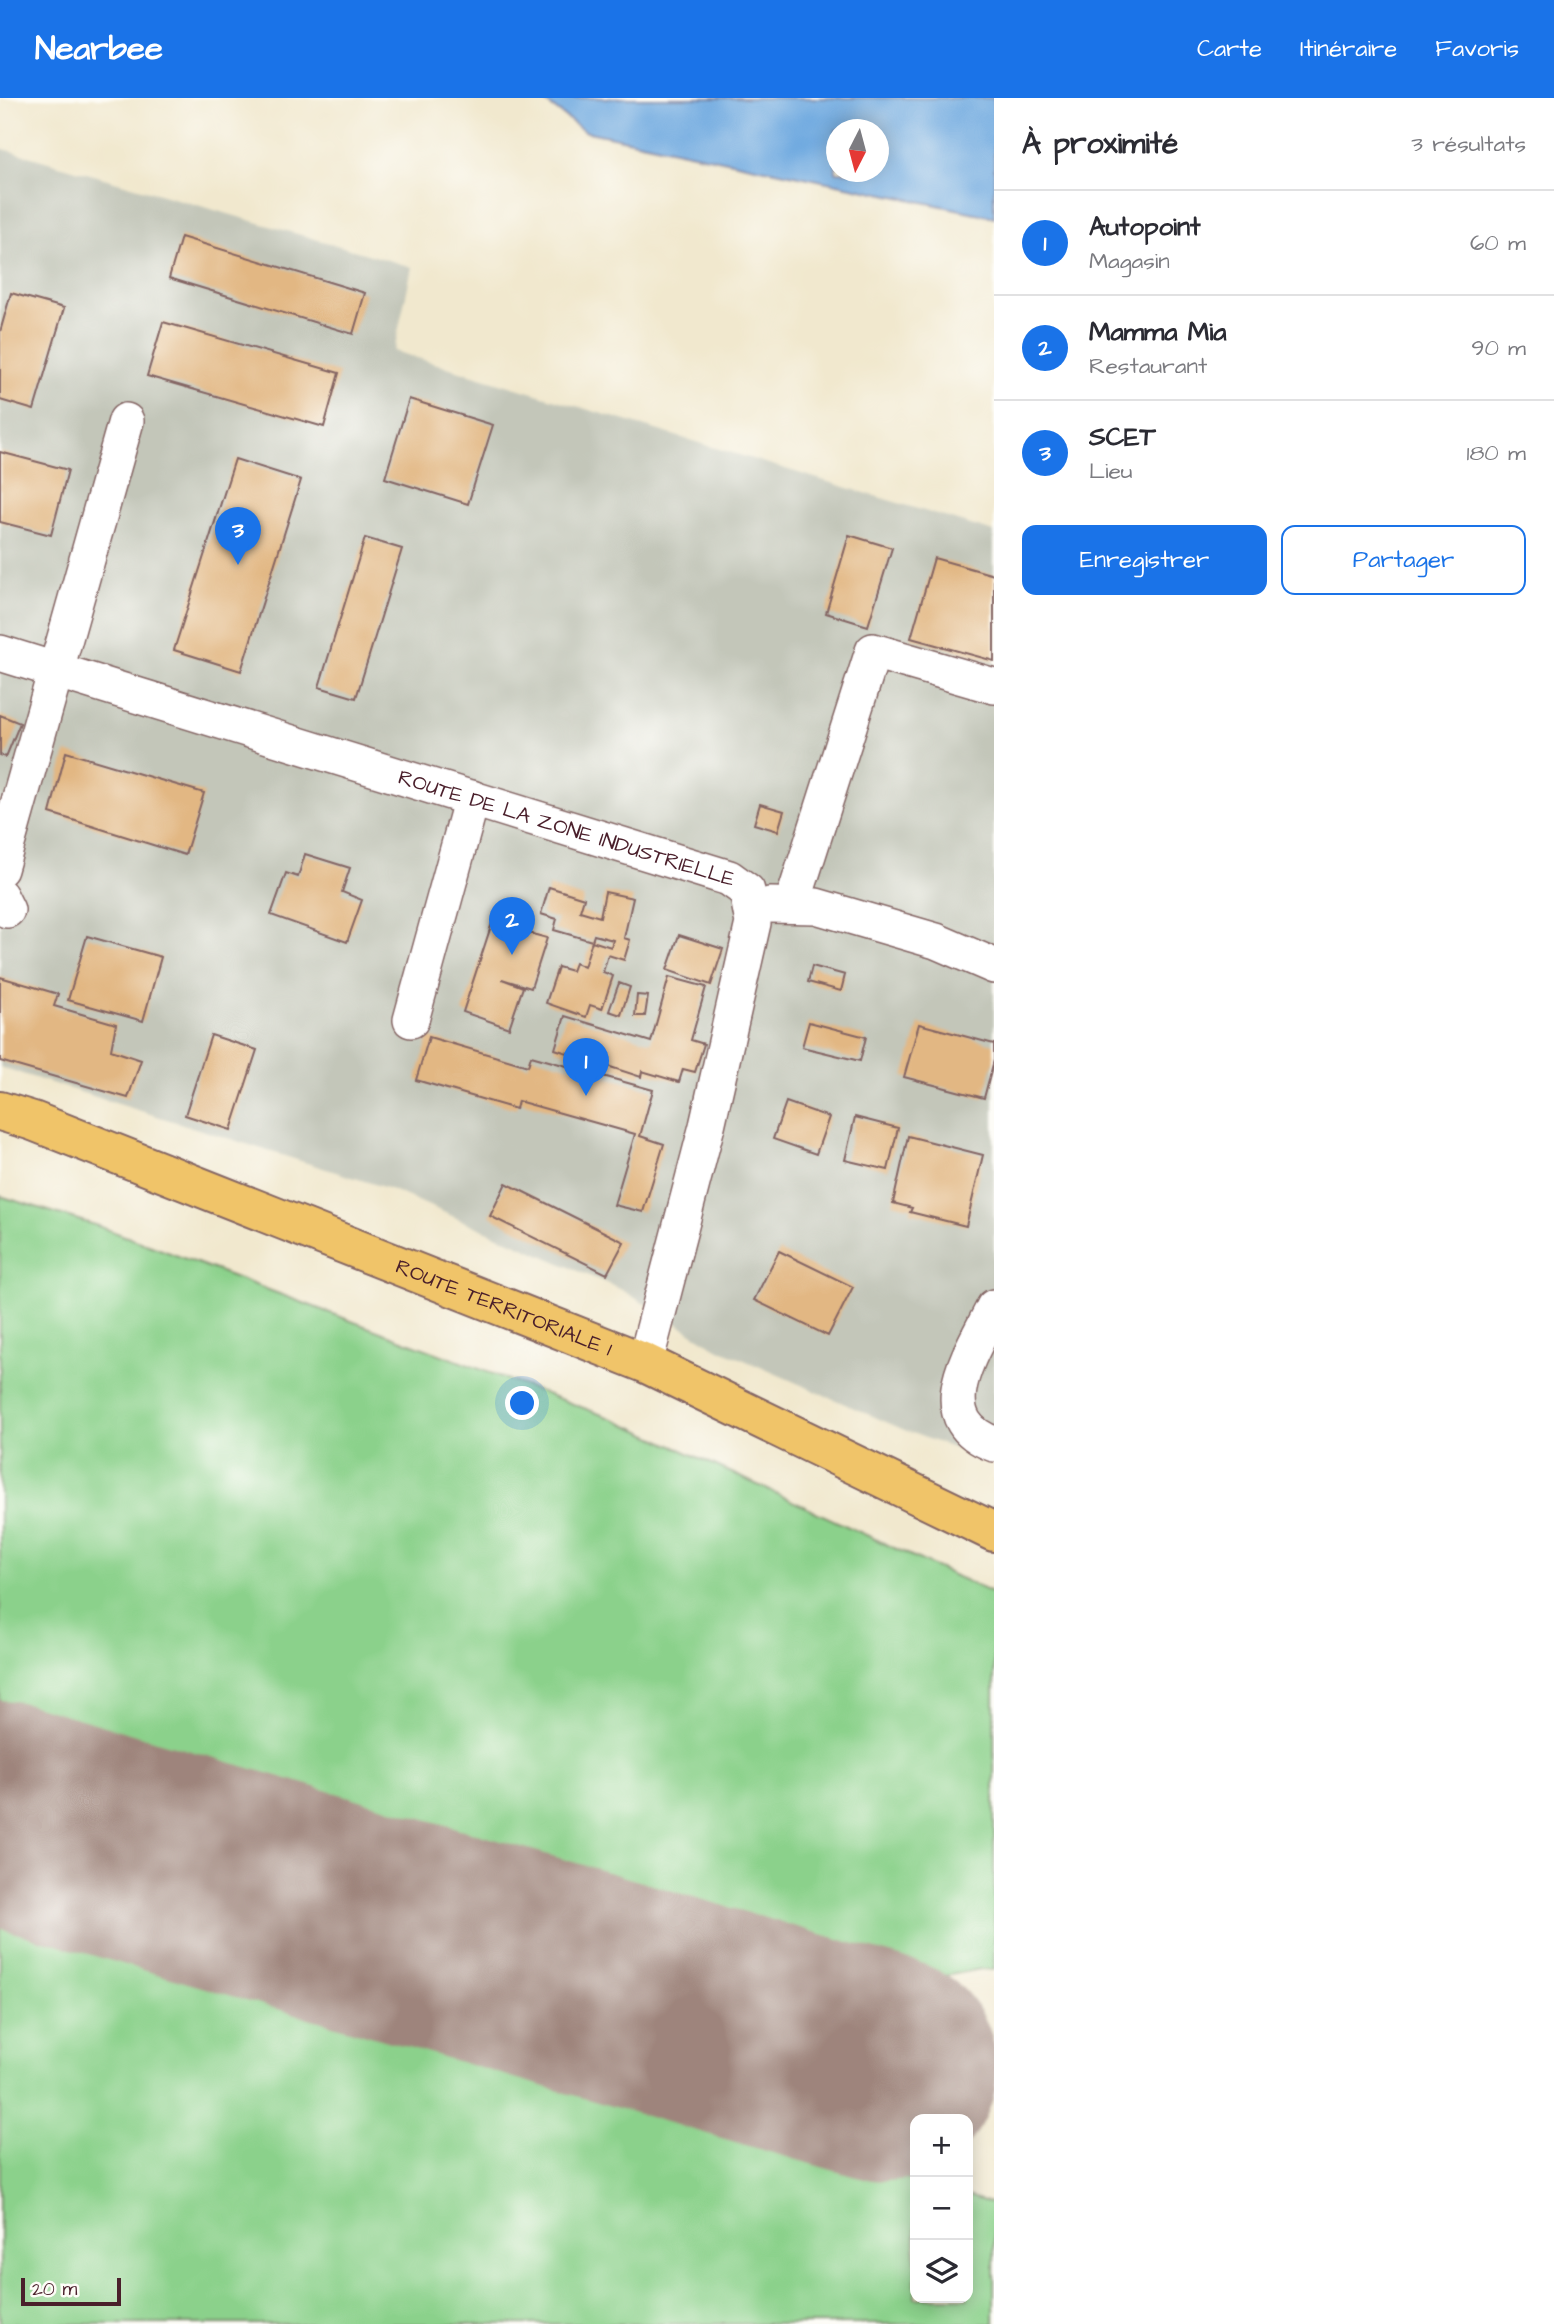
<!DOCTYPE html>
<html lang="fr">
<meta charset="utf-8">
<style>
:root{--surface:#fff;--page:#f7f7f7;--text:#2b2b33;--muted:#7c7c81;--line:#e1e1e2;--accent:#1a73e8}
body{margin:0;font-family:"Architects Daughter",sans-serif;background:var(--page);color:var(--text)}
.controls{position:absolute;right:21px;bottom:21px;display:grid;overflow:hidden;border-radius:14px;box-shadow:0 4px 18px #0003}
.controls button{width:63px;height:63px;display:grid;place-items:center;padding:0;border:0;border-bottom:2px solid var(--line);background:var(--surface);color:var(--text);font:35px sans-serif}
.compass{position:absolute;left:826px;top:21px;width:63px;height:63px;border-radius:50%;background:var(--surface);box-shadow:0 4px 18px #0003;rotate:186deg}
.scale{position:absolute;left:21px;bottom:18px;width:100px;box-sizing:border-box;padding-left:7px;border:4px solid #4a1f2b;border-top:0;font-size:19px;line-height:24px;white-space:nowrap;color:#4a1f2b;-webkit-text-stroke:5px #fdfcf7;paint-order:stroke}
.you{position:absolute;left:523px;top:1306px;width:24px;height:24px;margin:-18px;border:5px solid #fff;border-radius:50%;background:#1a73e8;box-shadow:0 0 0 10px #1a73e833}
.badge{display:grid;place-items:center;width:46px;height:46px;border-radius:50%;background:var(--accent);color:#fff;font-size:23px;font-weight:700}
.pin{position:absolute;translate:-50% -58px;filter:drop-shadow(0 2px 4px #0008)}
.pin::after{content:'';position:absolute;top:37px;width:24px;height:21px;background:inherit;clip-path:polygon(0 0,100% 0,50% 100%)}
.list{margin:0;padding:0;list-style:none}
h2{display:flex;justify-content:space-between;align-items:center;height:91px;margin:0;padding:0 28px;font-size:30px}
h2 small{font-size:23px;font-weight:400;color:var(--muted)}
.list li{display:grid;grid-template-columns:46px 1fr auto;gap:21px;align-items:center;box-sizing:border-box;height:105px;padding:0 28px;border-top:2px solid var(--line)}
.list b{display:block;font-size:26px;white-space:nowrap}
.list p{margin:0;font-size:23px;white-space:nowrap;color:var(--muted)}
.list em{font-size:23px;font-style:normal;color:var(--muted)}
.actions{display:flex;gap:14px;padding:21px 28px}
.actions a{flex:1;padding:16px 0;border:2px solid var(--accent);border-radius:14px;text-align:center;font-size:24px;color:var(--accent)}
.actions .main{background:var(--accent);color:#fff}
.icon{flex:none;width:38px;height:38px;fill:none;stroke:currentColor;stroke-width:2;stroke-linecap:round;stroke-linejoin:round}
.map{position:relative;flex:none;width:994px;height:2226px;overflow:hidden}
header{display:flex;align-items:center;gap:42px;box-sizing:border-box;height:98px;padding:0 35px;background:var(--accent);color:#fff}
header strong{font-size:33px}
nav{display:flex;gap:38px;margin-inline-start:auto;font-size:24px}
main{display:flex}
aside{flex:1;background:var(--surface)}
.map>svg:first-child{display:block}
.industrial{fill:#c3c6b9}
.green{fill:#8bd18b;stroke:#6a785b;stroke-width:2}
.water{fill:#71aae0;stroke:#5e6486;stroke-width:2;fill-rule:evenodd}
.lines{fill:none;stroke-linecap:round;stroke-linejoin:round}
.runway{stroke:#9e847c;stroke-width:224}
.building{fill:#e2b783}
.minor-casing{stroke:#846564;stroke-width:38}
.major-casing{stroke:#846564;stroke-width:42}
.minor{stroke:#fff;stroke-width:35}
.major{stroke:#f0c469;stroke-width:38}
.labels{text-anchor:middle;stroke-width:5;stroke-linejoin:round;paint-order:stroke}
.street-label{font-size:21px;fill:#4a1f2b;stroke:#fdfcf7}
</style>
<header>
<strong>Nearbee</strong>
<nav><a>Carte</a><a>Itinéraire</a><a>Favoris</a></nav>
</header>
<main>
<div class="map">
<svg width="994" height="2226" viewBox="0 0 994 2226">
<rect width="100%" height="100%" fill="#fdfcf7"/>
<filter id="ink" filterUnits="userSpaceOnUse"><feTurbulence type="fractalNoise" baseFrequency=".0143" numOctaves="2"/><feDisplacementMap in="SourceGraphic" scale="14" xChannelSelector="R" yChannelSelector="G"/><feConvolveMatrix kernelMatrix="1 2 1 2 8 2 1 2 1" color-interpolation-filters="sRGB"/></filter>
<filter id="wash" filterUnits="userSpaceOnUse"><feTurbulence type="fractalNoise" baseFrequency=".00686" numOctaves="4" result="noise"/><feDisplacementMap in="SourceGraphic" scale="28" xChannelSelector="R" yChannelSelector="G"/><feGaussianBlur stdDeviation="1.57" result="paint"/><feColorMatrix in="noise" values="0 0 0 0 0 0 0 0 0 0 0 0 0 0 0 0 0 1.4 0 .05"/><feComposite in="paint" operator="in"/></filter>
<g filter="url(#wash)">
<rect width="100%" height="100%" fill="#f1e8ce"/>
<path class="industrial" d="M0,50L412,169L394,253L994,434V1365L909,1334L717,1250L622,1192L390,1091L0,969Z"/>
<path class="green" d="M0,1098L98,1128L621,1324L994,1496V1872L981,1871L862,1894L0,1652Z
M0,1818L915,2083V2200H968V2098L994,2106V2226H0Z"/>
<path class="water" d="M540,0H994V119L584,33ZM836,32H878V74H836Z"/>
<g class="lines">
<path class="runway" d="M0,1714L885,1971"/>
</g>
<g id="blocks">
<path class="building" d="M181,139L365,195L353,236L169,180Z
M11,195L64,210L34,312L0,302V234Z
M163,224L339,275L324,329L147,278Z
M409,301L493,327L468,406L385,380Z
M0,354L68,372L51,437L0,424Z
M235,361L301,382L241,573L174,552Z
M849,437L892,450L868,528L826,515Z
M365,440L402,451L356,600L319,589Z
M934,460L994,477V563L911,540Z
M0,617L20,625L6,659L0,657Z
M66,654L204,695L185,757L50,715Z
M760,706L784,713L778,733L754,726Z
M305,756L350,770L342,794L362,802L347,844L271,817L286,775L298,779Z
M549,789L584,800L580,813L600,819L605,794L633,800L624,840L630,842L624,862L608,857L603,874L613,878L602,911L590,907L586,919L546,905L558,869L572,873L575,865L584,869L592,843L611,849L613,842L594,837L592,843L554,832L557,821L541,816Z
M492,825L547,840L531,890L502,881L523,889L509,930L463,914Z
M679,837L723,851L711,887L667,872Z
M87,838L161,859L143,923L68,902Z
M812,868L845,877L841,893L808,884Z
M0,879L58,896L54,908L116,926L111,952L141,962L128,1000L0,963Z
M669,879L706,889L691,942L704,946L695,974L683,971L679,984L642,973L641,979L555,951L565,918L651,944Z
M619,885L630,889L621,917L609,913Z
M637,897L648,898L645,918H635Z
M809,924L866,939L860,963L802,949Z
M919,926L994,946V962L984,1000L904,979Z
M211,937L257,952L231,1032L185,1017Z
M429,939L528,968L531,958L653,992L640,1038L664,1046L643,1114L614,1107L635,1036L518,1003L516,1011L416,982Z
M786,1004L829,1019L816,1056L773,1041Z
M855,1019L898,1030L888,1072L845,1062Z
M908,1038L983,1057L966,1128L910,1114L912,1110L893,1105Z
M506,1085L624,1144L607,1176L490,1118Z
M779,1153L853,1189L828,1238L754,1202Z"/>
</g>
</g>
<g filter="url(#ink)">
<use href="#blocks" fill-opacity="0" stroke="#846564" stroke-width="2"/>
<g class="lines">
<g class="minor-casing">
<g id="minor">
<path id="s1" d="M0,555L729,780L747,793L753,825L707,1028L645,1265"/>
<path d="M0,771L126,323"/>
<path d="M0,798L7,812"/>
<path d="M770,807L816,808L936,843L994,868"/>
<path d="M792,807L873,553L994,588"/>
<path d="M411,922L472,700"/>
<path d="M994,1209C973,1252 925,1321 994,1346"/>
</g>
</g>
<g class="major-casing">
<g id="major">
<path id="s2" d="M0,1013L33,1023L645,1265L994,1434"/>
</g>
</g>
<use href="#minor" class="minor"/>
<use href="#major" class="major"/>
</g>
</g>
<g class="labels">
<g class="street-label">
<text dy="7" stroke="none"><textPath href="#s1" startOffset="593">ROUTE DE LA ZONE INDUSTRIELLE</textPath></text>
<text dy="7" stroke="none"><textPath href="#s2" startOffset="541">ROUTE TERRITORIALE 1</textPath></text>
</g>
</g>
</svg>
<div class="controls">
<button>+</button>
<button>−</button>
<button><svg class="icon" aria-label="layers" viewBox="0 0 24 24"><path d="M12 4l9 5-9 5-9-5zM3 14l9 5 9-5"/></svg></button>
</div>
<svg class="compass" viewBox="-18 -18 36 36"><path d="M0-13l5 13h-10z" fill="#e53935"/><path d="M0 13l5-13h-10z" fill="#7c7c81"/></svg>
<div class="scale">20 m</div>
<div class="you"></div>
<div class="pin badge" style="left:586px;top:998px">1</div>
<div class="pin badge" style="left:512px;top:857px">2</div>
<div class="pin badge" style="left:238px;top:467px">3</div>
</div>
<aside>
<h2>À proximité<small>3 résultats</small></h2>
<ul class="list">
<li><span class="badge">1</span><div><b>Autopoint</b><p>Magasin</p></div><em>60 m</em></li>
<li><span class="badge">2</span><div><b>Mamma Mia</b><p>Restaurant</p></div><em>90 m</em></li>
<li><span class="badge">3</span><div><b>SCET</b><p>Lieu</p></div><em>180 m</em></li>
</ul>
<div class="actions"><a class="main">Enregistrer</a><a>Partager</a></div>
</aside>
</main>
